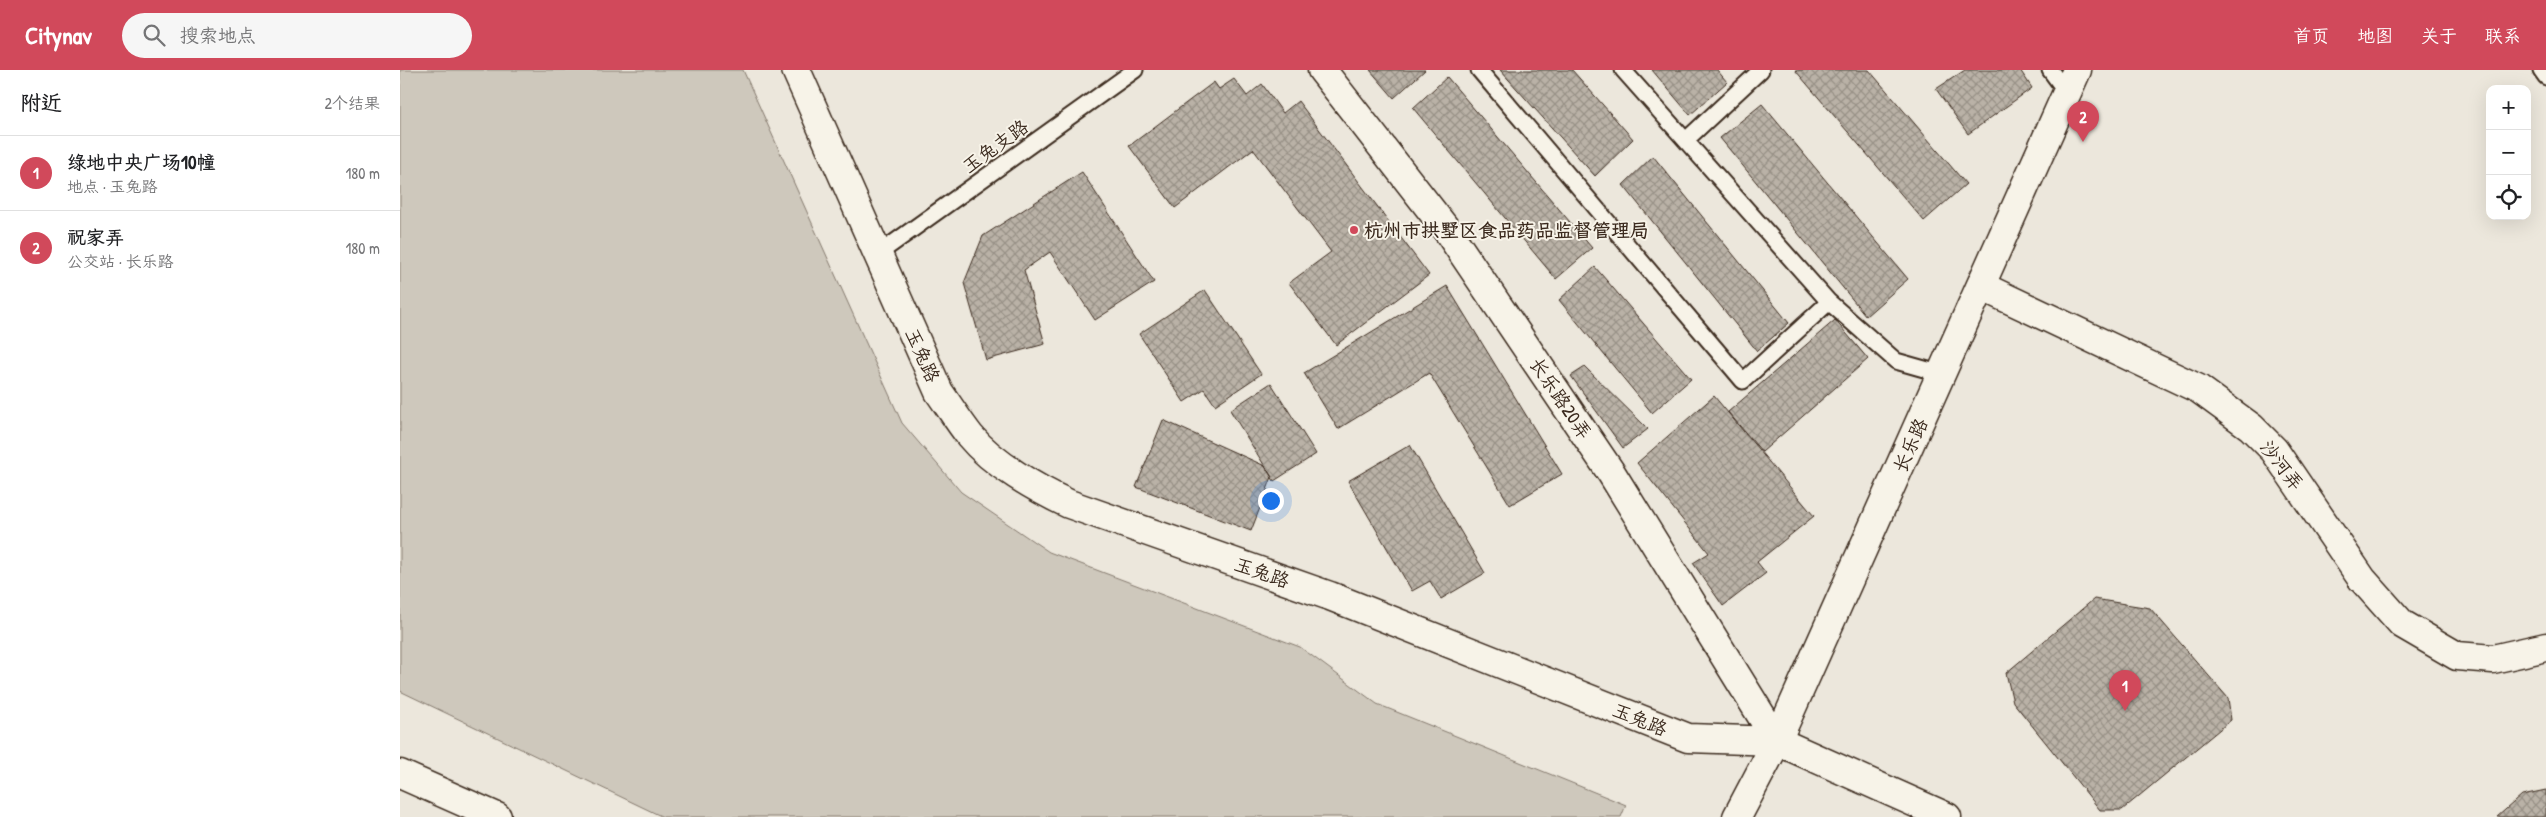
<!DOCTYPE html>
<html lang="zh">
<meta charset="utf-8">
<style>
:root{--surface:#fff;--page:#f6f6f6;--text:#202124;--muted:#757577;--line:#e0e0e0;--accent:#d1495b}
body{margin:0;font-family:"Patrick Hand","LXGW WenKai TC",sans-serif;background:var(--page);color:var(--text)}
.controls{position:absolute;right:15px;top:15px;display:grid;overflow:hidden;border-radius:10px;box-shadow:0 5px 20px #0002}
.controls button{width:45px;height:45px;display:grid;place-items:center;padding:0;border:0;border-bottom:1px solid var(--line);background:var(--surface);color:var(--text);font:25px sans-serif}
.you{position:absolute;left:870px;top:430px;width:18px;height:18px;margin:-12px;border:4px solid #fff;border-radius:50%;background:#1a73e8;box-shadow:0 0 0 8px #1a73e833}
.badge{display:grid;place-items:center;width:32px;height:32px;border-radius:50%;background:var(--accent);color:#fff;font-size:16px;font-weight:700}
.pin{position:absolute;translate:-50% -41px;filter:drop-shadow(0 1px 2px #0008)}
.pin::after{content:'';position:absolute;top:26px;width:18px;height:15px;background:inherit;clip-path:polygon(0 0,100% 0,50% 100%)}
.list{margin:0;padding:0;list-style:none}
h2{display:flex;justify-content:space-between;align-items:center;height:65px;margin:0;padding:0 20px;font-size:21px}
h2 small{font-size:16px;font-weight:400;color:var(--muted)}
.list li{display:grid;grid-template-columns:32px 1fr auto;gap:15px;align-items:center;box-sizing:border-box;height:75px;padding:0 20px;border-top:1px solid var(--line)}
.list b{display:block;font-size:19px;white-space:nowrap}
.list p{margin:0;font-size:16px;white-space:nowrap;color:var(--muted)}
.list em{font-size:16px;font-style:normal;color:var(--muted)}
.icon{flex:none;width:28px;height:28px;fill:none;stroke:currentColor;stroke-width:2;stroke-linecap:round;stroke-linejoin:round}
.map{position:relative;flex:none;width:2146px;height:747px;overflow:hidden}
header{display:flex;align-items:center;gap:30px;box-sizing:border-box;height:70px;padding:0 25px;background:var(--accent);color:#fff}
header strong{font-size:24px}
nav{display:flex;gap:28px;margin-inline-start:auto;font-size:18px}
.search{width:350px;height:45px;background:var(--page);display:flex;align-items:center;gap:12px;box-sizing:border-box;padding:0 18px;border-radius:28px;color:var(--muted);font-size:19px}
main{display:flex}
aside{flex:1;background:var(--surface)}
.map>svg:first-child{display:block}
.green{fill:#cec8bc;stroke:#84796d}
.building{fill:url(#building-cross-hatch);stroke:#3b2a1e}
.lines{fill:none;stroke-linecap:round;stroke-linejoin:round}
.lane-casing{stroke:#3b2a1e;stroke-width:19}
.street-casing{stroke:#3b2a1e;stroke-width:31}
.secondary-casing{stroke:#3b2a1e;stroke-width:31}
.primary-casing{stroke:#3b2a1e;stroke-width:31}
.lane{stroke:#f7f3e8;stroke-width:15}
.street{stroke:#f7f3e8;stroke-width:28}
.secondary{stroke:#f7f3e8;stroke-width:28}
.primary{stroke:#f7f3e8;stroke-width:28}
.poi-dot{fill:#d1495b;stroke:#f7f3e8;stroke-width:2}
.labels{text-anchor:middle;stroke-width:4;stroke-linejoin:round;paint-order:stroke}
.street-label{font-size:19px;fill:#3b2a1e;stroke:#f7f3e8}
.poi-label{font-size:19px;font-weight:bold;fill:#3b2a1e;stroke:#f7f3e8;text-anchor:start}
</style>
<header>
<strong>Citynav</strong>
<div class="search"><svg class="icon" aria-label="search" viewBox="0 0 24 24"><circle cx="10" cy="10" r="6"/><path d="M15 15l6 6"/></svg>搜索地点</div>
<nav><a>首页</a><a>地图</a><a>关于</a><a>联系</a></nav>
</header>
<main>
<aside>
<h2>附近<small>2个结果</small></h2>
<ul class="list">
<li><span class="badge">1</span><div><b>绿地中央广场10幢</b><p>地点 · 玉兔路</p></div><em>180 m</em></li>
<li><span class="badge">2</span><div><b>祝家弄</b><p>公交站 · 长乐路</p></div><em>180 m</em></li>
</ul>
</aside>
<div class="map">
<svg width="2146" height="747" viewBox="0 0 2146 747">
<defs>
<pattern id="building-cross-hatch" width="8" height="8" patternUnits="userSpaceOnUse" patternTransform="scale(1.25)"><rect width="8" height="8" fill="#bab2a7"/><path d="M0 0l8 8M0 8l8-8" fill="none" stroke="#989187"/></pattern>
</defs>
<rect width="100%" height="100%" fill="#ece7dc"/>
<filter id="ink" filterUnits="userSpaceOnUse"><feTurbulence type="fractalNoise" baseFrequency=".02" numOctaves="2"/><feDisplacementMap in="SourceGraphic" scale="10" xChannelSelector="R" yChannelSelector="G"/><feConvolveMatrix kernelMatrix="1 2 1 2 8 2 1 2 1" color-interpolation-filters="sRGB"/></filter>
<g filter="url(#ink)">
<path class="green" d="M0,0H343L502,353L561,422L649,482L900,577L977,634L1226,735L1221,747H263L0,621Z"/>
<path class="building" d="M970,0H1025L994,28Z
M1100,0H1172L1233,69L1195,106Z
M1252,0H1317L1327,12L1290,45Z
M1395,0H1469L1566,114L1524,151Z
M1565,0H1620L1632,18L1568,64L1536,19Z
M1047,7L1192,178L1156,209L1013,38Z
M834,9L847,26L862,14L883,43L898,31L1029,205L936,275L889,213L931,182L853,79L775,138L729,76L814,12L819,19Z
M1362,34L1508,209L1466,246L1320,68Z
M1253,86L1389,253L1357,281L1223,115Z
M682,102L754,212L695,250L650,182L624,200L645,274L586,290L564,213L583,166Z
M1195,197L1291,309L1252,343L1159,230Z
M1047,216L1162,404L1110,435L1029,303L938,359L904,303Z
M805,220L861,304L815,335L804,319L784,332L739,264Z
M1435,250L1468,289L1362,382L1328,342Z
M1185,297L1248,359L1223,378L1171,306Z
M871,313L916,384L874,411L830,340Z
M1314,326L1414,446L1357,492L1366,503L1323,536L1293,493L1309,483L1237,393Z
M763,350L865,396L872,407L851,461L736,417Z
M1010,375L1085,503L1041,529L1030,511L1012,521L948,411Z
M1694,529L1750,538L1828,628L1831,650L1722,740H1700L1613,632L1606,603Z
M2146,720V747H2097L2122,725Z"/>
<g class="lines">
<g class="lane-casing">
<path id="lane" d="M1079,0L1343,311L1429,232L1496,291L1542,304
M1223,0L1429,232
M1650,0L1667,23
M2141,0L2146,7
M1286,70L1361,0
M478,184L735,0"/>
</g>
<g class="street-casing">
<path id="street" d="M396,0L539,322C549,336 559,352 570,366C593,394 637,419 669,434L930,526L1288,668L1377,671L1547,747
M922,0L1049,163L1212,404L1377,671
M1581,216L1799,319L1851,357L1874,380L1962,509L2002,554L2057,586L2093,589L2146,577"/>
</g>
<g class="secondary-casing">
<path id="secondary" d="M1337,747L1377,671L1677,0"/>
</g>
<g class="primary-casing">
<path id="primary" d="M0,704L97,747"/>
</g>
<use href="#lane" class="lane"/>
<use href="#street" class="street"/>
<use href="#secondary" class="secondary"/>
<use href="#primary" class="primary"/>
</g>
</g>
<circle class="poi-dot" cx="954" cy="160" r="5"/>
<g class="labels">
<g class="street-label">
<text transform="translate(595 76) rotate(-36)" y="7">玉兔支路</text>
<text transform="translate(523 285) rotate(66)" y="7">玉兔路</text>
<text transform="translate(1161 328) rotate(56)" y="7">长乐路20弄</text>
<text transform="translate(1510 375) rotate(-66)" y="7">长乐路</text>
<text transform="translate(1882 395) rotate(52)" y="7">沙河弄</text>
<text transform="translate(862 502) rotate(19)" y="7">玉兔路</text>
<text transform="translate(1240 649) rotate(22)" y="7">玉兔路</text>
</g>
<g class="poi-label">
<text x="964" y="167">杭州市拱墅区食品药品监督管理局</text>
</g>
</g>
</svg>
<div class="controls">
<button>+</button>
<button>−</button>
<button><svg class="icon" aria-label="locate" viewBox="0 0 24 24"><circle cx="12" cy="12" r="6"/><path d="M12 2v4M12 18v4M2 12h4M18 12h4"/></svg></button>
</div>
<div class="you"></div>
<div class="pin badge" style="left:1725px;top:641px">1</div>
<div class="pin badge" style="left:1683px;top:72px">2</div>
</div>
</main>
